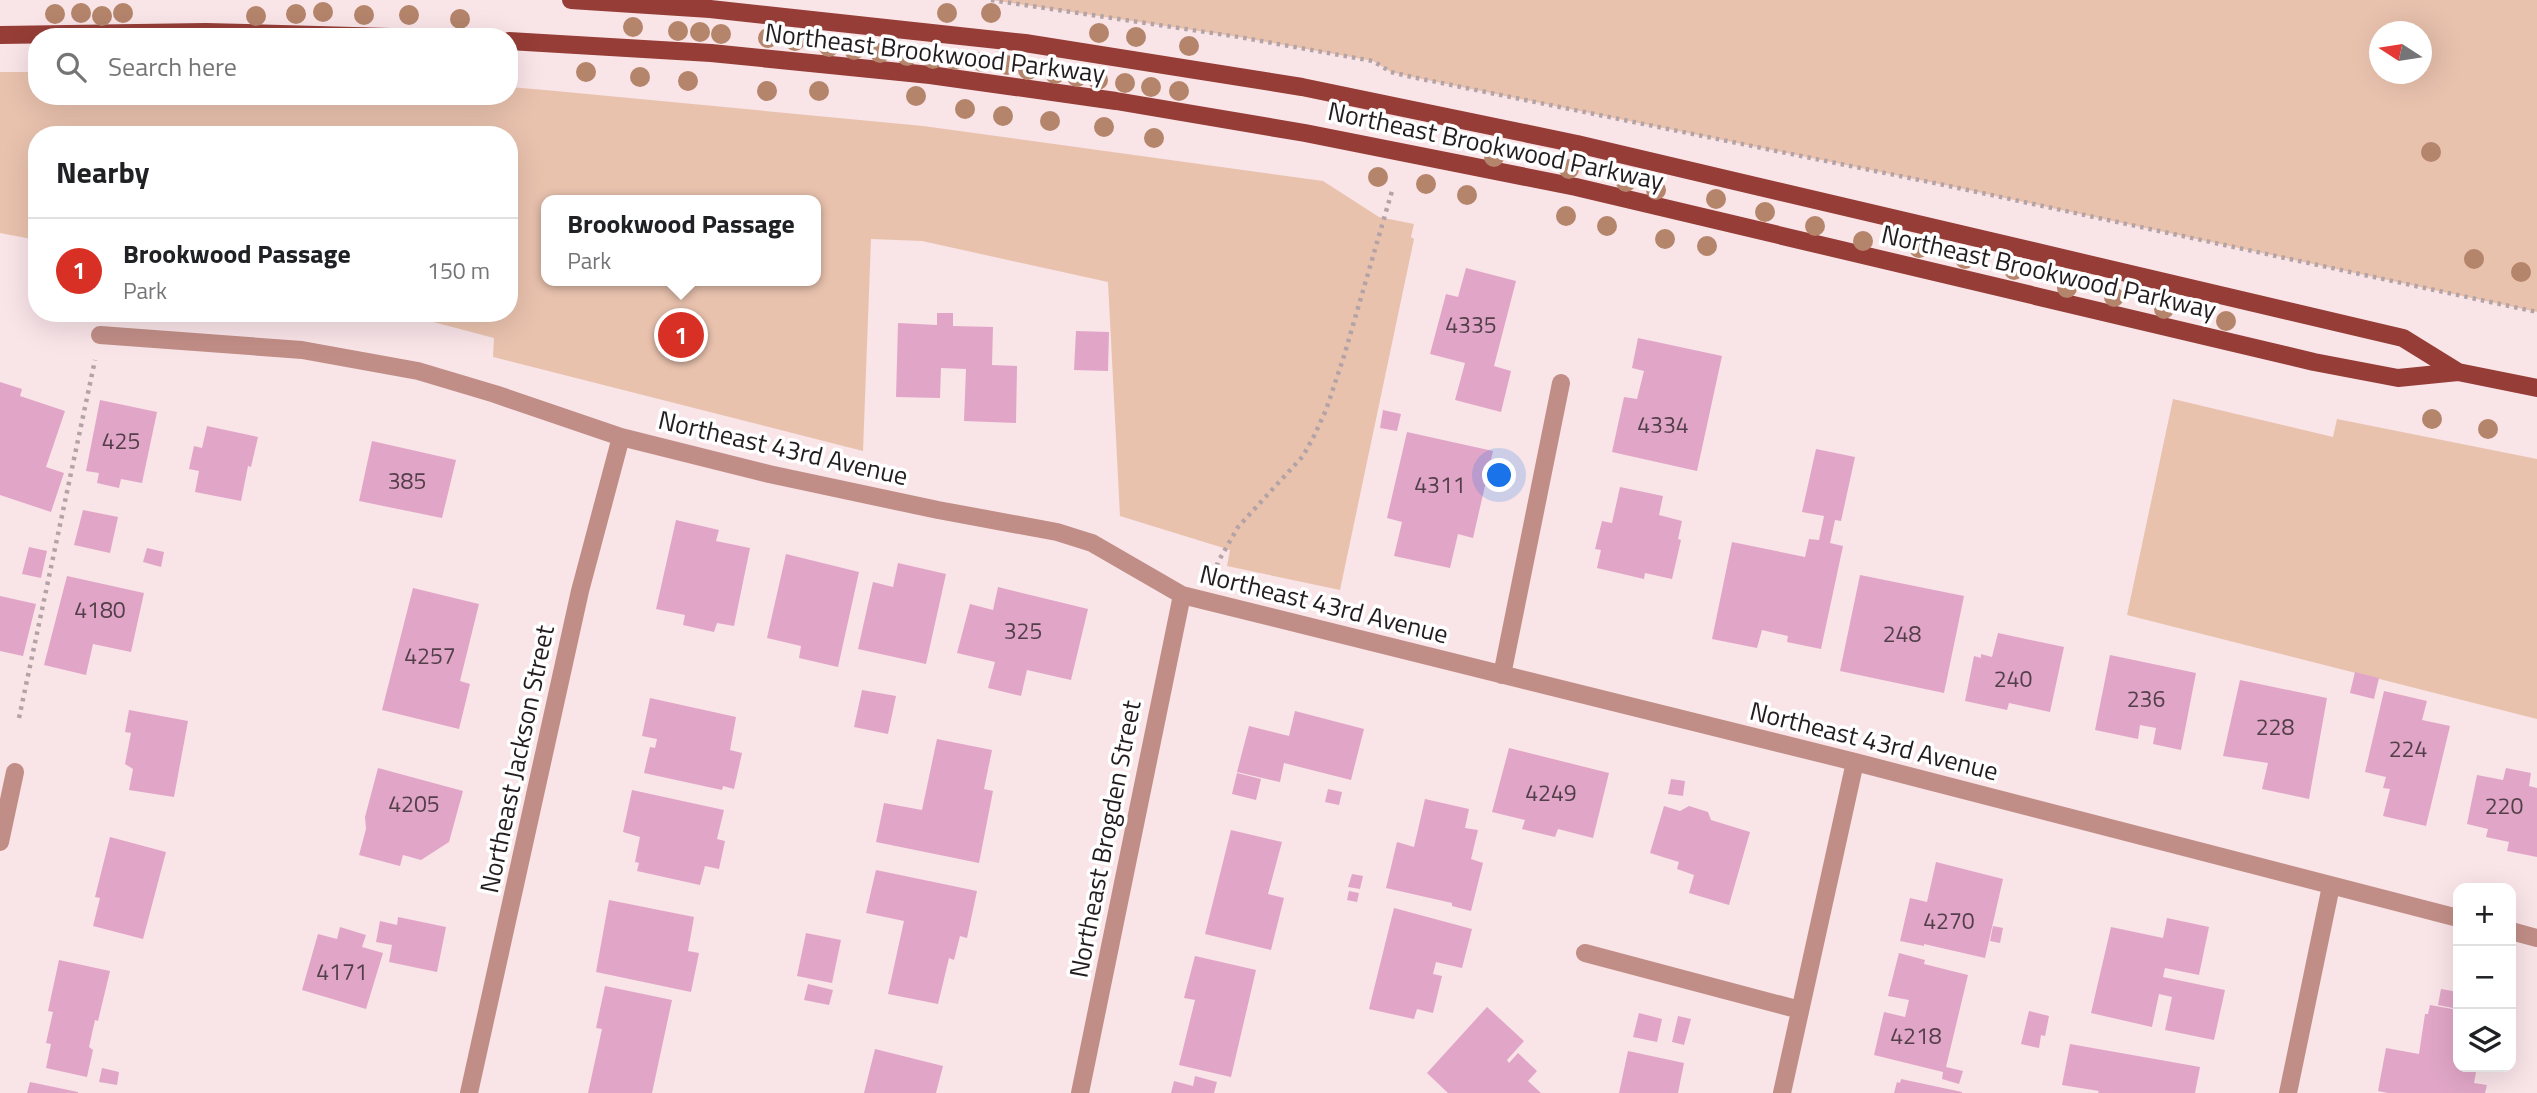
<!DOCTYPE html>
<meta charset="utf-8">
<style>
:root{--surface:#fff;--page:#f6f6f6;--text:#202124;--muted:#757577;--line:#e0e0e0;--accent:#d93025}
body{margin:0;font-family:"Titillium Web",sans-serif;background:var(--page);color:var(--text)}
.controls{position:absolute;right:21px;bottom:21px;display:grid;overflow:hidden;border-radius:14px;box-shadow:0 7px 28px #0002}
.controls button{width:63px;height:63px;display:grid;place-items:center;padding:0;border:0;border-bottom:2px solid var(--line);background:var(--surface);color:var(--text);font:35px sans-serif}
.compass{position:absolute;left:2369px;top:21px;width:63px;height:63px;border-radius:50%;background:var(--surface);box-shadow:0 7px 28px #0002;rotate:282deg}
.you{position:absolute;left:1500px;top:476px;width:24px;height:24px;margin:-18px;border:5px solid #fff;border-radius:50%;background:#1a73e8;box-shadow:0 0 0 10px #1a73e833}
.badge{display:grid;place-items:center;width:46px;height:46px;border-radius:50%;background:var(--accent);color:#fff;font-size:23px;font-weight:700}
.pin{position:absolute;translate:-50% -50%;border:4px solid #fff;box-shadow:0 2px 7px #0006}
.popup{position:absolute;left:541px;top:195px;width:280px;height:91px;box-sizing:border-box;display:grid;place-content:center;border-radius:14px;background:var(--surface);filter:drop-shadow(0 2px 5px #0005);font-size:23px;white-space:nowrap;color:var(--muted)}
.popup b{font-size:26px;color:var(--text)}
.popup::after{content:'';position:absolute;left:50%;top:100%;margin-left:-14px;border:14px solid transparent;border-top-color:var(--surface)}
.list{margin:0;padding:0;list-style:none}
h2{display:flex;justify-content:space-between;align-items:center;height:91px;margin:0;padding:0 28px;font-size:30px}
h2 small{font-size:23px;font-weight:400;color:var(--muted)}
.list li{display:grid;grid-template-columns:46px 1fr auto;gap:21px;align-items:center;box-sizing:border-box;height:105px;padding:0 28px;border-top:2px solid var(--line)}
.list b{display:block;font-size:26px;white-space:nowrap}
.list p{margin:0;font-size:23px;white-space:nowrap;color:var(--muted)}
.list em{font-size:23px;font-style:normal;color:var(--muted)}
.icon{flex:none;width:38px;height:38px;fill:none;stroke:currentColor;stroke-width:2;stroke-linecap:round;stroke-linejoin:round}
.map{position:relative;flex:none;width:2537px;height:1093px;overflow:hidden}
.search{position:absolute;background:var(--surface);box-shadow:0 7px 28px #0002;left:28px;top:28px;width:490px;height:77px;display:flex;align-items:center;gap:18px;box-sizing:border-box;padding:0 24px;border-radius:28px;color:var(--muted);font-size:26px}
.panel{position:absolute;background:var(--surface);box-shadow:0 7px 28px #0002;left:28px;top:126px;width:490px;height:196px;border-radius:28px}
.map>svg:first-child{display:block}
.green{fill:#e9c2ae;fill-rule:evenodd}
.building{fill:#e1a6c7}
.lines{fill:none;stroke-linecap:round;stroke-linejoin:round}
.path{stroke:#b3a3a6;stroke-width:4.5;stroke-dasharray:3.5 5;stroke-linecap:butt}
.minor{stroke:#c18e87;stroke-width:18}
.major{stroke:#953d36;stroke-width:18}
.tree{fill:#b4846b}
.labels{text-anchor:middle;stroke-width:7;stroke-linejoin:round;paint-order:stroke}
.number-label{font-size:23px;fill:#533f49}
.street-label{font-size:26px;fill:#241d1f;stroke:#fff}
</style>
<div class="map">
<svg width="2537" height="1093" viewBox="0 0 2537 1093">
<rect width="100%" height="100%" fill="#f9e4e8"/>
<path class="green" d="M991,0H2537V312L1954,187L1412,77L1391,72L1373,61L1239,37ZM2380,32H2422V74H2380Z
M0,72H37V96H509V87L545,90L923,126L1323,181L1379,217L1414,224L1411,237L1414,239L1340,590L1227,566L1230,550L1120,516L1108,282L922,241L871,239L863,451L493,357L494,338L399,313H509V135H37V240L0,233ZM546,200H816V281H546Z
M2173,399L2333,437L2337,419L2537,459V719L2127,615Z"/>
<path class="building" d="M1466,268L1516,281L1494,366L1511,371L1501,412L1455,400L1465,363L1430,354L1446,294L1458,297Z
M937,313H953V326L993,327L992,365L1017,366L1016,423L964,421L966,369L941,368L940,398L896,397L898,323L937,325Z
M1076,331L1109,332L1108,371L1074,370Z
M1638,338L1722,356L1697,471L1612,452L1624,397L1637,399L1644,371L1632,368Z
M0,382L22,389L20,396L65,411L46,467L64,473L51,512L0,495Z
M100,400L157,412L142,483L121,479L119,488L97,483L99,473L86,471Z
M1383,410L1401,414L1397,431L1380,428Z
M207,426L258,437L251,467L248,466L241,501L195,492L199,471L189,469L194,446L202,448Z
M1407,432L1493,451L1473,538L1458,534L1450,568L1394,556L1402,522L1387,518Z
M372,441L456,460L442,518L359,501Z
M1816,449L1855,457L1841,521L1835,520L1830,543L1843,546L1821,649L1787,642L1788,636L1762,630L1757,648L1712,639L1732,542L1805,557L1809,539L1819,540L1824,516L1802,512Z
M1620,487L1663,496L1659,515L1682,521L1678,539L1681,540L1672,579L1645,573L1644,579L1597,568L1601,550L1595,549L1602,521L1612,523Z
M83,510L118,517L110,553L74,545Z
M676,520L719,530L716,541L750,548L734,626L717,623L714,632L683,625L685,615L656,609Z
M29,547L47,551L41,578L22,574Z
M147,548L164,552L161,567L143,562Z
M786,554L859,572L838,667L799,658L801,646L767,638Z
M898,563L946,574L926,664L858,649L873,582L893,587Z
M1860,575L1964,596L1944,693L1840,671Z
M67,576L144,593L131,652L93,644L86,675L44,665Z
M998,587L1088,609L1071,680L1027,670L1021,696L988,688L995,662L957,653L970,604L993,610Z
M413,588L479,604L460,681L470,684L459,729L382,710Z
M0,596L36,604L23,656L0,651Z
M1998,633L2064,647L2050,712L2009,703L2007,710L1965,701L1974,656L1981,658V654L1992,657Z
M2110,655L2196,673L2181,750L2153,744L2156,728L2140,725L2138,739L2095,730Z
M2355,672L2379,678L2374,699L2350,693Z
M2240,680L2327,698L2309,799L2262,789L2268,763L2223,756Z
M862,690L896,696L888,734L854,727Z
M2384,691L2427,701L2422,720L2450,726L2426,826L2383,816L2390,789L2383,788L2386,777L2365,772Z
M650,698L736,717L730,750L742,753L734,789L723,786L722,790L644,773L650,747L655,748L657,739L642,736Z
M129,710L188,721L174,797L129,790L133,769L125,764L131,733L125,732Z
M1295,711L1364,729L1351,780L1284,763L1280,782L1237,772L1249,726L1289,736Z
M937,739L992,750L984,789L993,791L979,863L876,842L884,803L922,810Z
M1509,748L1609,773L1593,838L1558,829L1555,837L1522,829L1525,820L1492,812Z
M378,768L463,791L449,842L421,860L403,855L400,866L359,855L366,829L365,817Z
M2506,768L2531,773L2529,786L2537,788V857L2507,851L2509,842L2486,837L2488,829L2467,824L2477,775L2503,780Z
M1237,773L1261,779L1256,800L1232,794Z
M1671,779L1685,781L1683,796L1668,794Z
M1328,789L1342,792L1339,805L1325,802Z
M632,790L724,810L717,839L725,841L719,869L705,866L700,885L637,871L639,863L635,862L640,837L623,832Z
M1425,799L1469,809L1465,828L1478,830L1471,859L1483,863L1471,911L1452,906V903L1386,888L1397,842L1414,847Z
M1664,806L1680,811L1689,806L1708,812L1711,820L1750,832L1729,905L1689,893L1694,875L1677,869L1679,862L1650,853Z
M1231,830L1282,842L1268,894L1284,898L1271,950L1205,934Z
M110,837L166,852L143,939L93,926L100,898L95,897Z
M1936,862L2003,879L1985,958L1924,944V946L1900,941L1910,898L1927,902Z
M876,870L977,891L967,938L960,936L954,960L949,958L938,1004L888,994L904,921L866,913Z
M1352,874L1363,876L1360,889L1348,887Z
M1349,891L1359,893L1357,902L1347,900Z
M609,900L694,917L688,951L699,953L691,992L596,972Z
M1394,908L1472,929L1462,968L1436,962L1433,974L1442,976L1433,1013L1417,1009L1414,1019L1369,1009Z
M398,917L446,927L437,972L389,962L392,945L376,942L380,921L397,925Z
M2167,918L2209,927L2199,975L2165,968L2163,977L2225,990L2214,1040L2165,1030L2172,997L2159,994L2152,1027L2091,1013L2111,927L2163,938Z
M1993,926L2003,928L2000,943L1990,941Z
M340,927L366,935L362,947L383,953L366,1009L302,990L318,934L337,939Z
M806,933L841,940L832,983L797,976Z
M1899,953L1925,960L1924,964L1968,975L1946,1067L1963,1071L1959,1084L1942,1079L1943,1072L1874,1055L1884,1012L1905,1017L1909,1000L1888,996Z
M1195,956L1256,970L1231,1077L1179,1065L1195,1000L1184,998Z
M59,960L110,971L98,1021L95,1020L89,1047L93,1050L87,1077L46,1068L51,1044L46,1043L53,1012L48,1011Z
M808,984L833,990L829,1005L804,1000Z
M605,986L672,1000L652,1093H588L602,1029L596,1028Z
M2441,989L2458,992V1009L2438,1005Z
M2430,1005L2458,1010V1067H2477L2474,1083L2487,1085L2485,1093H2388L2378,1091L2386,1048L2419,1054L2425,1014H2428Z
M1487,1007L1524,1041L1507,1060L1509,1063L1518,1053L1537,1071L1528,1081L1541,1093H1448L1427,1073Z
M2029,1011L2049,1016L2045,1036L2041,1035L2039,1048L2021,1044Z
M1639,1013L1662,1019L1657,1042L1633,1037Z
M1678,1016L1691,1019L1684,1045L1672,1042Z
M2070,1044L2200,1067L2195,1093H2098L2099,1091L2062,1085Z
M875,1049L943,1066L936,1093H864Z
M1628,1051L1684,1063L1678,1093H1619Z
M102,1068L119,1072L117,1085L99,1082Z
M1195,1076L1217,1082L1214,1093H1171L1174,1081L1193,1086Z
M1901,1079L1962,1092V1093H1894L1897,1082L1900,1083Z
M30,1082L78,1092V1093H27Z"/>
<g class="lines">
<path class="path" d="M991,0L1239,37L1373,61L1391,72L1412,77L1954,187L2537,312
M1214,574L1218,562L1238,527L1303,456L1314,436L1326,410L1344,356L1392,191
M19,718L95,360"/>
<path class="minor" d="M100,335L302,350L418,371L495,394L621,437L769,474L938,510L1057,532L1092,543L1182,595L1855,762L2458,918
M1502,675L1561,383
M0,842L15,772
M2511,931L2537,938
M1585,953L1800,1010
M469,1093L580,591L621,437
M1080,1093L1182,595
M1782,1093L1855,762
M2288,1093L2331,886"/>
<path class="major" d="M571,0L710,9L1025,43L1302,87L1577,144L2403,338L2458,372
M0,35L206,32L390,37
M509,41L711,53L930,75L1116,101L1305,133L1576,187L2314,362L2398,378L2458,372L2537,388"/>
</g>
<g class="tree">
<circle cx="323" cy="12" r="10"/>
<circle cx="81" cy="13" r="10"/>
<circle cx="123" cy="13" r="10"/>
<circle cx="947" cy="13" r="10"/>
<circle cx="991" cy="13" r="10"/>
<circle cx="55" cy="14" r="10"/>
<circle cx="296" cy="14" r="10"/>
<circle cx="364" cy="15" r="10"/>
<circle cx="409" cy="15" r="10"/>
<circle cx="102" cy="16" r="10"/>
<circle cx="256" cy="16" r="10"/>
<circle cx="460" cy="19" r="10"/>
<circle cx="633" cy="27" r="10"/>
<circle cx="678" cy="31" r="10"/>
<circle cx="700" cy="32" r="10"/>
<circle cx="1099" cy="33" r="10"/>
<circle cx="721" cy="34" r="10"/>
<circle cx="1136" cy="37" r="10"/>
<circle cx="768" cy="38" r="10"/>
<circle cx="795" cy="41" r="10"/>
<circle cx="1189" cy="46" r="10"/>
<circle cx="829" cy="47" r="10"/>
<circle cx="854" cy="50" r="10"/>
<circle cx="880" cy="53" r="10"/>
<circle cx="907" cy="56" r="10"/>
<circle cx="933" cy="59" r="10"/>
<circle cx="955" cy="60" r="10"/>
<circle cx="982" cy="62" r="10"/>
<circle cx="1007" cy="65" r="10"/>
<circle cx="1028" cy="70" r="10"/>
<circle cx="586" cy="72" r="10"/>
<circle cx="1055" cy="74" r="10"/>
<circle cx="640" cy="77" r="10"/>
<circle cx="1077" cy="77" r="10"/>
<circle cx="1098" cy="80" r="10"/>
<circle cx="688" cy="81" r="10"/>
<circle cx="1125" cy="83" r="10"/>
<circle cx="1151" cy="87" r="10"/>
<circle cx="767" cy="91" r="10"/>
<circle cx="819" cy="91" r="10"/>
<circle cx="1179" cy="91" r="10"/>
<circle cx="916" cy="96" r="10"/>
<circle cx="965" cy="109" r="10"/>
<circle cx="1003" cy="116" r="10"/>
<circle cx="1050" cy="121" r="10"/>
<circle cx="1104" cy="127" r="10"/>
<circle cx="1154" cy="138" r="10"/>
<circle cx="2431" cy="152" r="10"/>
<circle cx="1494" cy="157" r="10"/>
<circle cx="1569" cy="169" r="10"/>
<circle cx="1378" cy="177" r="10"/>
<circle cx="1626" cy="182" r="10"/>
<circle cx="1426" cy="184" r="10"/>
<circle cx="1656" cy="190" r="10"/>
<circle cx="1467" cy="195" r="10"/>
<circle cx="1716" cy="199" r="10"/>
<circle cx="1765" cy="212" r="10"/>
<circle cx="1566" cy="216" r="10"/>
<circle cx="1607" cy="226" r="10"/>
<circle cx="1815" cy="226" r="10"/>
<circle cx="1665" cy="239" r="10"/>
<circle cx="1863" cy="241" r="10"/>
<circle cx="1707" cy="246" r="10"/>
<circle cx="1919" cy="248" r="10"/>
<circle cx="1965" cy="259" r="10"/>
<circle cx="2474" cy="259" r="10"/>
<circle cx="2014" cy="270" r="10"/>
<circle cx="2521" cy="272" r="10"/>
<circle cx="2067" cy="288" r="10"/>
<circle cx="2114" cy="297" r="10"/>
<circle cx="2164" cy="309" r="10"/>
<circle cx="2226" cy="321" r="10"/>
<circle cx="2432" cy="419" r="10"/>
<circle cx="2488" cy="429" r="10"/>
</g>
<g class="labels">
<g class="number-label">
<text x="1471" y="333">4335</text>
<text x="1663" y="433">4334</text>
<text x="121" y="449">425</text>
<text x="407" y="489">385</text>
<text x="1440" y="493">4311</text>
<text x="100" y="618">4180</text>
<text x="1023" y="639">325</text>
<text x="1902" y="642">248</text>
<text x="430" y="664">4257</text>
<text x="2013" y="687">240</text>
<text x="2146" y="707">236</text>
<text x="2275" y="735">228</text>
<text x="2408" y="757">224</text>
<text x="1551" y="801">4249</text>
<text x="414" y="812">4205</text>
<text x="2504" y="814">220</text>
<text x="1949" y="929">4270</text>
<text x="342" y="980">4171</text>
<text x="1916" y="1044">4218</text>
</g>
<g class="street-label">
<text transform="translate(935 53) rotate(7)" y="9">Northeast Brookwood Parkway</text>
<text transform="translate(1496 146) rotate(12)" y="9">Northeast Brookwood Parkway</text>
<text transform="translate(2049 272) rotate(13)" y="9">Northeast Brookwood Parkway</text>
<text transform="translate(783 448) rotate(13)" y="9">Northeast 43rd Avenue</text>
<text transform="translate(1324 604) rotate(14)" y="9">Northeast 43rd Avenue</text>
<text transform="translate(1874 741) rotate(14)" y="9">Northeast 43rd Avenue</text>
<text transform="translate(517 759) rotate(-78)" y="9">Northeast Jackson Street</text>
<text transform="translate(1105 839) rotate(-79)" y="9">Northeast Brogden Street</text>
</g>
</g>
</svg>
<div class="controls">
<button>+</button>
<button>−</button>
<button><svg class="icon" aria-label="layers" viewBox="0 0 24 24"><path d="M12 4l9 5-9 5-9-5zM3 14l9 5 9-5"/></svg></button>
</div>
<svg class="compass" viewBox="-18 -18 36 36"><path d="M0-13l5 13h-10z" fill="#e53935"/><path d="M0 13l5-13h-10z" fill="#757577"/></svg>
<div class="you"></div>
<div class="pin badge" style="left:681px;top:335px">1</div>
<div class="popup"><b>Brookwood Passage</b>Park</div>
<div class="search"><svg class="icon" aria-label="search" viewBox="0 0 24 24"><circle cx="10" cy="10" r="6"/><path d="M15 15l6 6"/></svg>Search here</div>
<section class="panel">
<h2>Nearby<small></small></h2>
<ul class="list">
<li><span class="badge">1</span><div><b>Brookwood Passage</b><p>Park</p></div><em>150 m</em></li>
</ul>
</section>
</div>
